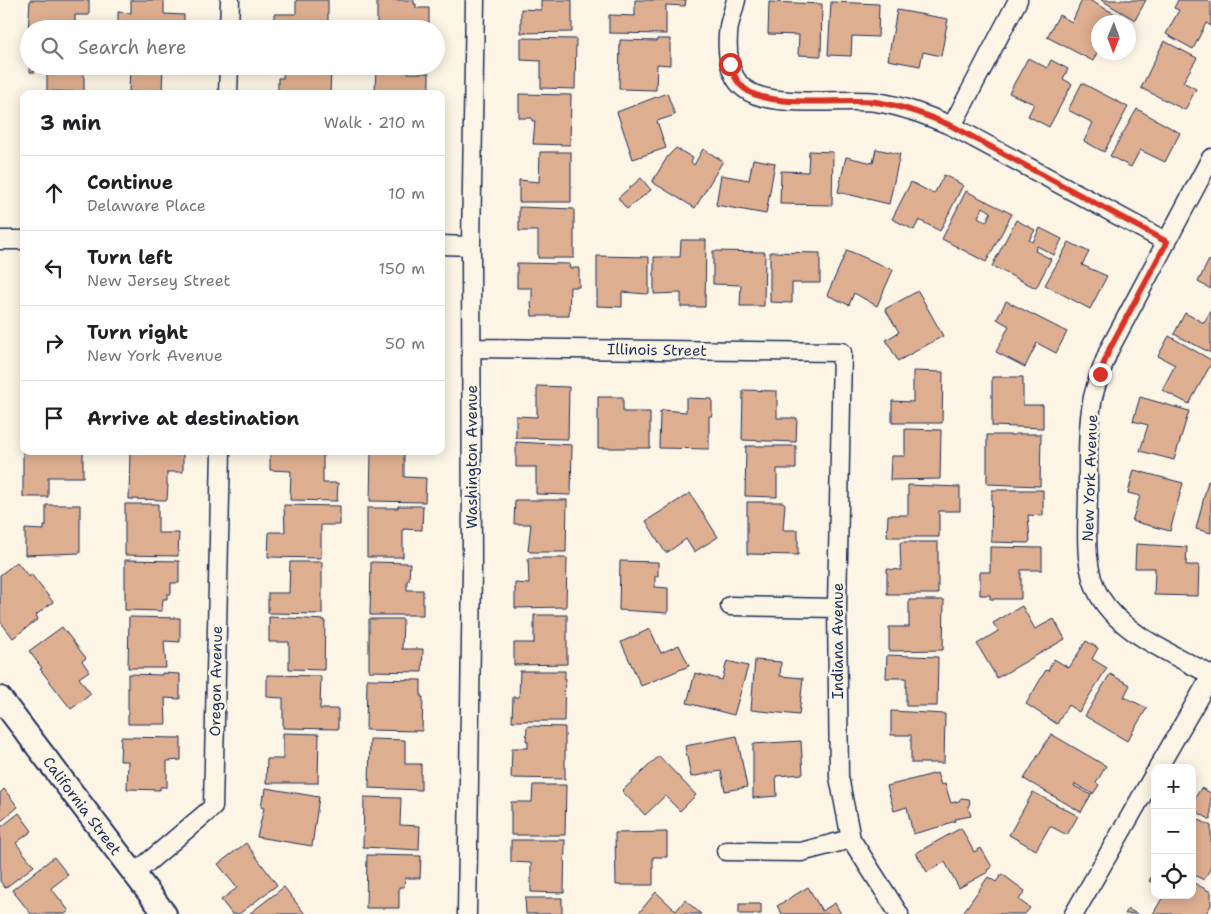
<!DOCTYPE html>
<meta charset="utf-8">
<style>
:root{--surface:#fff;--page:#f6f6f6;--text:#202124;--muted:#757577;--line:#e0e0e0}
body{margin:0;font-family:"Shantell Sans",sans-serif;background:var(--page);color:var(--text)}
.controls{position:absolute;right:15px;bottom:15px;display:grid;overflow:hidden;border-radius:10px;box-shadow:0 2px 12px #0003}
.controls button{width:45px;height:45px;display:grid;place-items:center;padding:0;border:0;border-bottom:1px solid var(--line);background:var(--surface);color:var(--text);font:25px sans-serif}
.compass{position:absolute;left:1091px;top:15px;width:45px;height:45px;border-radius:50%;background:var(--surface);box-shadow:0 2px 12px #0003;rotate:181deg}
.stop{position:absolute;width:15px;height:15px;margin:-11px;border:4px solid #d93025;border-radius:50%;background:#fff}
.stop.end{background:#d93025;border-color:#fff;box-shadow:0 1px 5px #0008}
.list{margin:0;padding:0;list-style:none}
h2{display:flex;justify-content:space-between;align-items:center;height:65px;margin:0;padding:0 20px;font-size:21px}
h2 small{font-size:16px;font-weight:400;color:var(--muted)}
.list li{display:grid;grid-template-columns:32px 1fr auto;gap:15px;align-items:center;box-sizing:border-box;height:75px;padding:0 20px;border-top:1px solid var(--line)}
.list b{display:block;font-size:19px;white-space:nowrap}
.list p{margin:0;font-size:16px;white-space:nowrap;color:var(--muted)}
.list em{font-size:16px;font-style:normal;color:var(--muted)}
.icon{flex:none;width:28px;height:28px;fill:none;stroke:currentColor;stroke-width:2;stroke-linecap:round;stroke-linejoin:round}
.map{position:relative;flex:none;width:1211px;height:914px;overflow:hidden}
.search{position:absolute;background:var(--surface);box-shadow:0 2px 12px #0003;left:20px;top:20px;width:425px;height:55px;display:flex;align-items:center;gap:12px;box-sizing:border-box;padding:0 18px;border-radius:28px;color:var(--muted);font-size:19px}
.panel{position:absolute;background:var(--surface);box-shadow:0 2px 12px #0003;left:20px;top:90px;width:425px;height:365px;border-radius:10px}
.map>svg:first-child{display:block}
.building{fill:#deae90;stroke:#1b2f5e;fill-rule:evenodd}
.lines{fill:none;stroke-linecap:round;stroke-linejoin:round}
.minor-casing{stroke:#1b2f5e;stroke-width:21}
.tertiary-casing{stroke:#1b2f5e;stroke-width:26}
.minor{stroke:#fcf5e5;stroke-width:18}
.tertiary{stroke:#fcf5e5;stroke-width:22}
.route{stroke:#d93025;stroke-width:6}
.labels{text-anchor:middle;stroke-width:5;stroke-linejoin:round;paint-order:stroke}
.street-label{font-size:15px;fill:#1b2f5e;stroke:#fcf5e5}
</style>
<div class="map">
<svg width="1211" height="914" viewBox="0 0 1211 914">
<rect width="100%" height="100%" fill="#fcf5e5"/>
<filter id="ink" filterUnits="userSpaceOnUse"><feTurbulence type="fractalNoise" baseFrequency=".02" numOctaves="2"/><feDisplacementMap in="SourceGraphic" scale="10" xChannelSelector="R" yChannelSelector="G"/><feConvolveMatrix kernelMatrix="1 2 1 2 8 2 1 2 1" color-interpolation-filters="sRGB"/></filter>
<g filter="url(#ink)">
<path class="building" d="M30,0H89V15H75V29H29L28,33Z
M131,0H164V14L184,15V29H118V12L131,13Z
M296,0H328V29H274V14H296Z
M377,0H414V4H416V8H429V29H377Z
M541,0H572V32L521,33V9L541,10Z
M635,0H686L685,6L666,5V34L609,33V15L635,16Z
M1082,0H1089L1117,15L1113,22H1098V50L1093,61L1047,37L1059,15L1072,22Z
M1101,0H1146L1135,20Z
M1178,0H1207L1211,2V26L1206,23L1193,49L1166,34L1179,10L1174,8Z
M769,2L822,4L821,56L798,55L799,35L768,34Z
M831,2L879,4L878,37L852,36L851,56L828,55Z
M897,10L948,19L941,56L923,52L920,66L888,60Z
M521,38L576,39L575,89L541,88V61L521,60Z
M657,39H670V65L657,64L656,90L619,89L620,40L657,41Z
M1164,41L1197,58L1183,82L1196,89L1185,110L1141,88Z
M1028,58L1047,68L1051,60L1068,69L1063,79L1072,84L1049,127L1028,116L1034,104L1009,93Z
M30,66H35V72H30Z
M47,66H84V92L47,91Z
M130,66H163L162,93L129,92Z
M284,66H340V71H331L330,94L278,93V78H283Z
M376,66H408V73H429V94H375Z
M1082,83L1128,107L1104,152L1084,141L1093,123L1068,110Z
M667,93L675,115L657,121L666,148L633,159L617,112Z
M519,94L571,95L570,145L533,144L535,121H532V118H519Z
M1137,109L1180,133L1165,162L1140,150L1131,167L1110,156Z
M676,148L693,158L691,162L694,165L703,149L723,161L695,208L652,182L668,156Z
M876,149L900,154L889,204L838,192L846,157L873,163Z
M809,151L833,152L832,205L780,204L781,171L808,172Z
M540,152H571V202H519V180L539,182Z
M753,159L775,163L766,214L716,205L721,175L749,180Z
M944,175L963,185L940,231L919,220L914,230L892,219L911,182L934,194Z
M641,178L651,190L627,209L618,198Z
M966,191L1012,214L986,262L942,239ZM983,207L991,212L986,222L978,217Z
M519,207L574,209V258H538V231H519Z
M1016,220L1035,230L1029,240L1033,242L1040,228L1062,239L1054,255L1037,246L1035,251L1051,259L1036,288L992,266Z
M681,240H706L705,307H681V293L654,294V257H680Z
M1069,242L1089,252L1082,265L1107,276L1090,309L1045,285Z
M847,250L893,270L877,306L854,293L849,305L827,295Z
M713,251L765,252L764,306H740L741,285L713,284Z
M770,252L820,253V283H792V303L770,302Z
M597,256L649,257V293L647,294L622,292V307L597,306Z
M1209,260L1211,262V289L1198,282Z
M517,263L570,264L569,268H579V287H570L569,316H532L531,301H532V288H517Z
M918,291L943,336L898,361L886,340L899,332L885,309Z
M1006,301L1067,332L1056,353L1037,343L1025,367L996,352L1009,326L997,319Z
M1211,310V353L1174,334L1185,313L1204,323Z
M1169,336L1211,360V364L1189,404L1162,390L1175,365L1158,356Z
M913,371L943,372L942,423H892V401L913,402Z
M992,377H1023V405H1043V428L992,426Z
M537,386L569,387L568,439L516,438V416L537,417Z
M743,390L777,391V418H797L796,442L742,440Z
M598,397H623V412H650V448H598Z
M1140,397L1189,411L1174,460L1140,451L1148,425L1133,421Z
M686,398L712,399V416H709V449L659,448L660,412L663,410L686,412Z
M905,429L941,430L940,479L890,480L891,456H905Z
M1015,434H1041L1040,486L987,484V435H1015Z
M516,442L572,445L571,495L536,494V467H516Z
M23,446L24,451H83V477H48V497H23Z
M746,446H796V469H777V497L745,496Z
M130,451H183V472H167V485H168L167,500L129,499Z
M270,451H323V483H338L337,501L290,500L291,471L270,470Z
M371,451H404V477L426,478L425,502L370,501Z
M1134,470L1183,483L1170,531L1132,521L1140,496L1128,493Z
M1208,481L1211,482V533L1196,529Z
M908,485L960,487V511H939V537H887L888,515H908Z
M992,490H1043V516L1028,515L1030,541L1028,543L991,542Z
M690,493L718,537L694,552L686,539L668,552H665L646,521Z
M515,500H567L566,552H530L528,550L531,524H514Z
M747,502H783L785,504L783,530H798V555L747,554Z
M125,504H158V533H179L178,556L125,555Z
M46,505H80V553L25,555V529L44,530V526H46Z
M284,505L340,506V525H321V558L268,557L269,532H285Z
M398,506H423L422,530L403,529V557H367V508H398Z
M902,542H938V594H887V569L901,570L900,543Z
M1136,544L1187,547L1186,565H1199L1198,596L1154,595L1155,568H1135Z
M990,547L1042,548V570H1021V599H990V595H980V572H990Z
M528,558H567L566,607L515,608V583L529,584Z
M125,560L179,561V583H171V594H167V599H163L162,611L125,610Z
M620,561L658,562V576H655V587L668,588V613L619,610Z
M17,562L29,577L31,574L53,602L36,615L38,619L13,638L0,621V575Z
M290,562H322V614L268,613V593H289Z
M371,562L410,563L409,580H407V590H423V615H370Z
M909,600H944L943,650L889,651V627H909Z
M1022,606L1035,629L1054,619L1065,639L997,678L977,644L998,631L993,623Z
M534,615H567V664L514,665V643H534Z
M129,617L180,618V642L164,641L166,668H128Z
M269,617L325,620L324,670L289,669V642H269Z
M369,619H403L402,649H423L422,672L369,671Z
M62,627L86,658L82,661L89,671L79,678L91,694L71,709L40,669L42,668L29,651Z
M650,629L661,653L679,645L689,666L641,686L621,642Z
M1086,641L1098,648L1092,659L1107,668L1079,712L1068,705L1057,724L1026,704L1046,670L1048,671L1054,659L1069,668Z
M887,655L938,657L937,706H906V678H886Z
M755,660L781,662L780,676L803,678L799,715L751,710Z
M727,661L748,666L734,715L687,703L695,673L722,680Z
M520,671H565L564,721H512L513,697H519Z
M162,673L180,674V699L165,698L166,724H128V674L162,675Z
M1110,674L1130,685L1124,697L1147,708L1127,741L1085,716Z
M267,675L321,676L320,709H338V729L283,728V698L267,697Z
M367,679L421,680V697H423L422,731L366,730Z
M891,711L945,714L944,763H911V735H891Z
M528,726L565,727V779L511,778L512,748H528V741H526L527,727Z
M283,733L319,734L318,783H266L267,759H283Z
M1051,734L1106,766L1096,783L1099,785L1093,794L1075,784L1074,786L1091,795L1081,812L1024,779Z
M737,736L747,787L725,791L721,771L691,777L685,746Z
M121,737L181,738V760L167,761V787H160V790L127,789L128,761H120Z
M370,739L405,740V764H421V790L369,788Z
M801,741L803,774L776,776L777,796L753,798V744Z
M659,756L696,795L680,811L665,796L645,815L622,791Z
M937,773L941,785L945,784L951,803L959,801L961,798L969,799L970,803L968,807L971,816L955,819V821L946,824V825L913,834L907,807L894,811L887,786Z
M533,785H566L565,835H511V802H532Z
M266,788L319,797L312,846L257,837L264,808L261,807L263,795L265,796Z
M1201,788L1211,793V820L1192,809V803Z
M4,789L18,807L0,822V793Z
M1033,792L1078,816L1067,835L1050,826L1036,850L1009,835Z
M364,797L401,798L400,825L420,826L419,850L363,847Z
M19,813L32,831L16,843L34,866L5,888L0,881V828Z
M1192,816L1211,826V867L1204,880L1192,874Z
M961,828L974,852L981,848L992,867L987,870L988,872L959,888L945,862L927,872L916,853Z
M667,832V857H653V885H616L615,833Z
M511,840H565L564,893L531,892V863L511,862Z
M246,843L277,885L239,914H232L221,900L237,888L218,864Z
M367,855L421,856L420,878H405L404,887H399V908H366Z
M54,857L68,875L51,888L69,911L65,914H31L12,890Z
M1155,870V884L1149,881Z
M1002,874L1025,891L1019,900L1030,908L1025,914H962L988,877L996,882Z
M1192,882L1211,892V905L1206,914H1153L1164,895H1192Z
M284,887L305,914H249Z
M808,887L822,911L835,903L841,914H782L777,906Z
M656,892L676,911L685,900L701,914H638Z
M525,898H562V914H526Z
M739,904H761V914H739Z
M1128,909L1137,914H1125Z"/>
<g class="lines">
<g class="minor-casing">
<path id="minor" d="M736,0C734,8 731,17 729,26C726,46 727,76 745,89C770,109 844,98 876,102C903,106 928,116 952,126L1167,242
M229,29L230,0
M228,94L229,66
M952,126L1018,0
M1211,158L1109,350C1103,365 1097,381 1093,397C1087,428 1088,461 1088,492C1088,526 1082,567 1100,597C1122,634 1175,655 1211,675
M0,240H24
M441,245L471,246
M472,348L842,352L837,608L839,777L851,839L899,914
M730,606L837,608
M1158,768L1211,676
M726,851L801,852L851,839
M134,874L213,807L221,451
M467,914L472,571L471,246L475,0
M1074,914L1155,773"/>
</g>
<g class="tertiary-casing">
<path id="tertiary" d="M0,698L165,914"/>
</g>
<use href="#minor" class="minor"/>
<use href="#tertiary" class="tertiary"/>
</g>
</g>
<g class="lines" filter="url(#ink)">
<path class="route" d="M730,64C733,73 736,82 745,89C769,109 844,98 876,102C903,106 928,116 952,126L1167,242L1109,350L1100,374"/>
</g>
<g class="labels">
<g class="street-label">
<text transform="translate(657 350) rotate(1)" y="5">Illinois Street</text>
<text transform="translate(472 457) rotate(-90)" y="5">Washington Avenue</text>
<text transform="translate(1090 478) rotate(-88)" y="5">New York Avenue</text>
<text transform="translate(838 641) rotate(-90)" y="5">Indiana Avenue</text>
<text transform="translate(216 681) rotate(-89)" y="5">Oregon Avenue</text>
<text transform="translate(82 806) rotate(53)" y="5">California Street</text>
</g>
</g>
</svg>
<div class="controls">
<button>+</button>
<button>−</button>
<button><svg class="icon" aria-label="locate" viewBox="0 0 24 24"><circle cx="12" cy="12" r="6"/><path d="M12 2v4M12 18v4M2 12h4M18 12h4"/></svg></button>
</div>
<svg class="compass" viewBox="-18 -18 36 36"><path d="M0-13l5 13h-10z" fill="#e53935"/><path d="M0 13l5-13h-10z" fill="#757577"/></svg>
<div class="stop" style="left:730px;top:64px"></div>
<div class="stop end" style="left:1100px;top:374px"></div>
<div class="search"><svg class="icon" aria-label="search" viewBox="0 0 24 24"><circle cx="10" cy="10" r="6"/><path d="M15 15l6 6"/></svg>Search here</div>
<section class="panel">
<h2>3 min<small>Walk · 210 m</small></h2>
<ul class="list">
<li><svg class="icon" aria-label="ahead" viewBox="0 0 24 24"><path d="M12 20V5M6 11l6-6 6 6"/></svg><div><b>Continue</b><p>Delaware Place</p></div><em>10 m</em></li>
<li><svg class="icon" aria-label="left" viewBox="0 0 24 24"><path d="M17 20v-9H6M10 6l-5 5 5 5"/></svg><div><b>Turn left</b><p>New Jersey Street</p></div><em>150 m</em></li>
<li><svg class="icon" aria-label="right" viewBox="0 0 24 24"><path d="M7 20v-9h11M14 6l5 5-5 5"/></svg><div><b>Turn right</b><p>New York Avenue</p></div><em>50 m</em></li>
<li><svg class="icon" aria-label="arrive" viewBox="0 0 24 24"><path d="M6 21V4h12l-3 4 3 4H6"/></svg><div><b>Arrive at destination</b></div></li>
</ul>
</section>
</div>
